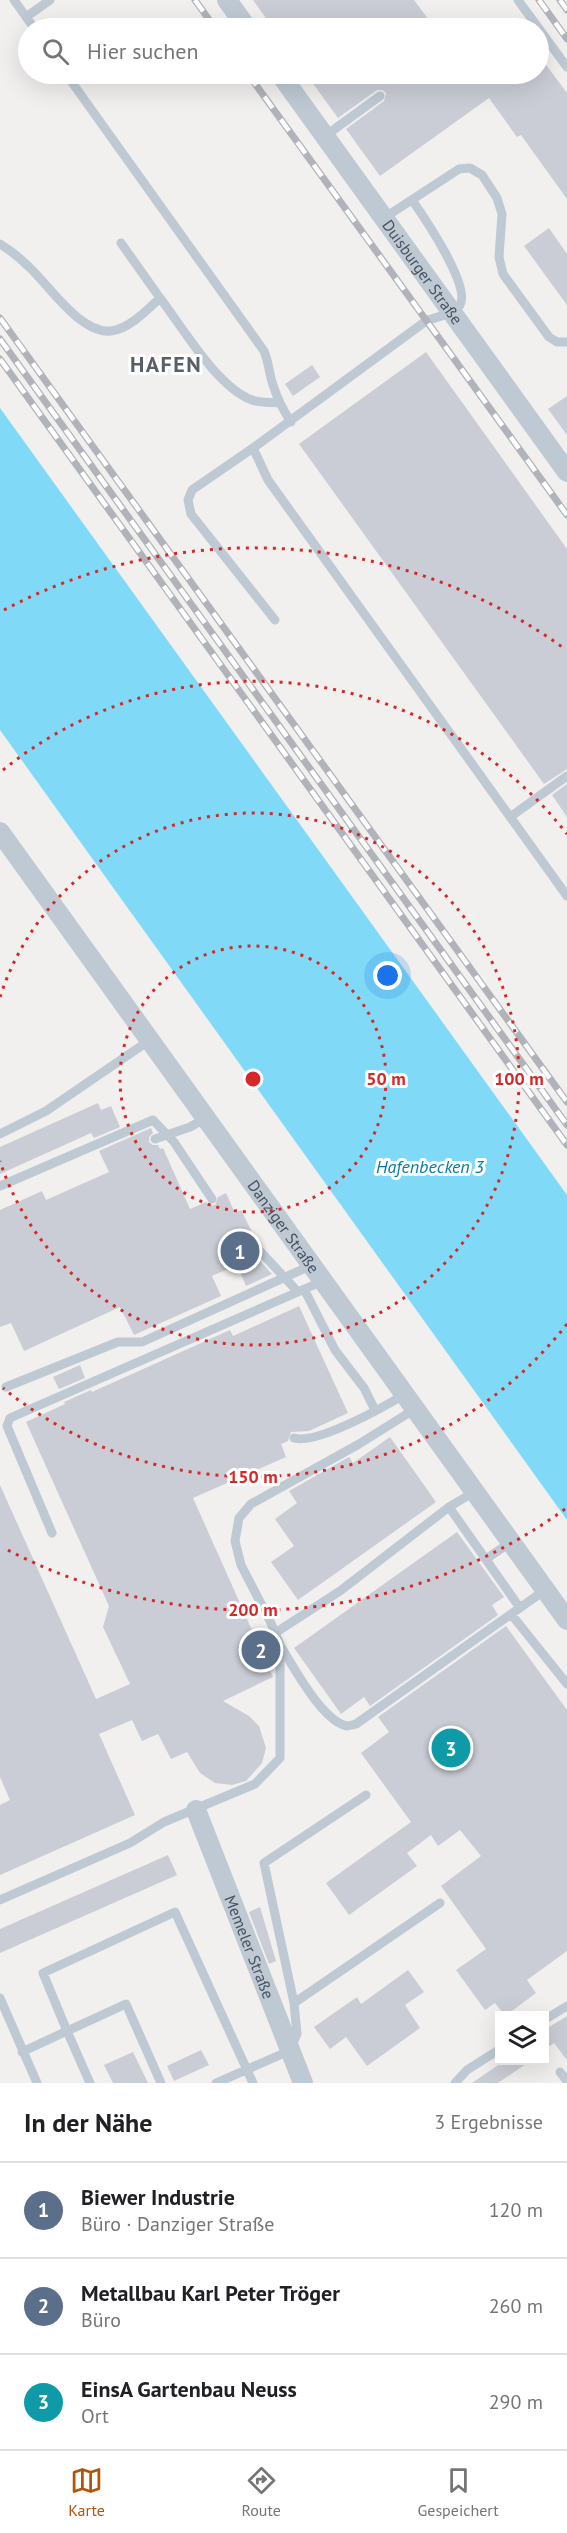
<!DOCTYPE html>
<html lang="de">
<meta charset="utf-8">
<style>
:root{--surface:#fff;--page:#f6f6f6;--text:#202124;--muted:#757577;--line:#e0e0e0;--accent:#b45309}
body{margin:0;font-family:"PT Sans",sans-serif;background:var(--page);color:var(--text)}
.controls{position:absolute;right:18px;bottom:18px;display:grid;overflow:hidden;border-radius:0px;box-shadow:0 6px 24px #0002}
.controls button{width:54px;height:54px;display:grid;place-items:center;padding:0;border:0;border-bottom:2px solid var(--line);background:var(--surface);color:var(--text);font:30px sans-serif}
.you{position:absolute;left:388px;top:976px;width:21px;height:21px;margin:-15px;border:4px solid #fff;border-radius:50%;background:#1a73e8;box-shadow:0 0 0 9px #1a73e833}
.badge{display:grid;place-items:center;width:39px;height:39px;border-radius:50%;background:var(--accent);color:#fff;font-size:20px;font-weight:700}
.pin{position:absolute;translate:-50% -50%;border:3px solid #fff;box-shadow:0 2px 6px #0006}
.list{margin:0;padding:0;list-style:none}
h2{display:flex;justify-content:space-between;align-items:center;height:78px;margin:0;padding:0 24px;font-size:26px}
h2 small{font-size:20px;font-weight:400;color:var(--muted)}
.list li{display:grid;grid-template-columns:39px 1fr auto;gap:18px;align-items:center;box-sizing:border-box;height:96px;padding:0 24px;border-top:2px solid var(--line)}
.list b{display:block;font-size:22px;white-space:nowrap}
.list p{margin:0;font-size:20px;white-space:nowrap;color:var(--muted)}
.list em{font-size:20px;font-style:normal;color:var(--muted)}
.icon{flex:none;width:33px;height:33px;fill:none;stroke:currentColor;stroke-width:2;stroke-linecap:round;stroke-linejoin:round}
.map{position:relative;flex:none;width:567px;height:2083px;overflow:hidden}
.search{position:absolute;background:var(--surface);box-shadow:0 6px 24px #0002;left:18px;right:18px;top:18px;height:66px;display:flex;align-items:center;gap:15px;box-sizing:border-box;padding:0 21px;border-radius:33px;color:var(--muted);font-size:22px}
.sheet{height:366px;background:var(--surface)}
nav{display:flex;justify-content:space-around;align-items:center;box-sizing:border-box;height:84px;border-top:2px solid var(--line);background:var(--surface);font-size:16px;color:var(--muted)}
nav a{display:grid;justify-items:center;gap:3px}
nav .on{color:var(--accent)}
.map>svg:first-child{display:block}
.water{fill:#80daf7}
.building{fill:#cacdd5}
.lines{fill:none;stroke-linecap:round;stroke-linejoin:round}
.service{stroke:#bec9d3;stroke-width:9}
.minor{stroke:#bec9d3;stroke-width:20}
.rail-casing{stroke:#b0b4ba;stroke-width:7}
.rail{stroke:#fff;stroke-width:4.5;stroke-dasharray:14;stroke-linecap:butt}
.ring{fill:none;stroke:#d62828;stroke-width:3;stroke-dasharray:3 6}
.labels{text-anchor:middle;stroke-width:6;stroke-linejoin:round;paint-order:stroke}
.street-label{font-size:16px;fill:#45515f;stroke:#fff}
.water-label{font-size:18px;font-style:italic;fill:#027ea6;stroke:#fff}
.district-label{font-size:22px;font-weight:bold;letter-spacing:1.5px;fill:#5a5f65;stroke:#fff}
.centre{fill:#d62828;stroke:#fff;stroke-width:3}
.ring-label{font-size:18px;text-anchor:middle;font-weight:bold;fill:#d62828;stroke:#fff;stroke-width:6;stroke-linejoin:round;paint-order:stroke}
</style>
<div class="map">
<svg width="567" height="2083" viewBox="0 0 567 2083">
<rect width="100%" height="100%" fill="#f2efef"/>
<path class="water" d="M0,408L567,1195V1520L0,730Z"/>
<path class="building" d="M253,0H414L435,28H273Z
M538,54L567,93V199L521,135L517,137L489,98L380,176L346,129L384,101L386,93L382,90H377L338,118L306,74H538Z
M549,228L567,254V305L524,246Z
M426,352L567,549V769L544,784L299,444Z
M312,365L320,377L293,396L285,384Z
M567,396V435L548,409Z
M567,784V817L552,795Z
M98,1103L101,1110L111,1106L120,1127L94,1138L91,1133L0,1174V1147Z
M151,1128L153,1133L149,1137V1142L153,1145H158L160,1149L163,1148L190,1209L206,1202L210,1205H215L218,1197L226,1193L235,1213L241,1210L252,1232L243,1229L239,1232V1238L272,1274L246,1286L237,1265L212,1276L221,1296L134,1335L120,1307L24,1351L11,1323L0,1327V1210L42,1191L46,1200L109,1172L99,1151Z
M299,1306L348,1413L309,1431L291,1432L288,1441L281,1444L286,1457L193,1498L273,1677L223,1701L249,1716L259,1726L266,1748L262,1763L246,1781L232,1785L215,1783L200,1773L187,1752L171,1759L158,1734L142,1741L132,1720L99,1734L135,1815L0,1875V1805L10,1800L0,1777V1485L96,1699L130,1684L103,1627L109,1606L26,1422L65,1404L64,1402L91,1390L92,1392L230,1330L233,1336Z
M80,1365L85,1378L59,1389L53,1377Z
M390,1437L436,1502L298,1600L271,1562L294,1546L275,1519L297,1503L289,1491L349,1457L353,1463Z
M457,1532L504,1597L492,1605L498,1615L370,1706L364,1697L341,1714L294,1648Z
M506,1626L567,1710V1951L527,1980L536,1993L505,2016L495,2003L485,2010L456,1970L486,1949L441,1886L481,1856L460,1830L438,1846L431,1835L407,1853L417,1866L349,1915L326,1883L411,1822L361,1753L389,1732L378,1717Z
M168,1855L177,1875L0,1953V1929Z
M260,1907L276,1961L269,1964L249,1912Z
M408,1970L424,1992L405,2005L420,2028L367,2066L346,2037L330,2049L314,2027L357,1997L361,2004Z
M567,2016V2060L554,2043L544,2050V2030Z
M201,2050L209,2065L174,2081L167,2066Z
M133,2052L148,2083H113L104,2065Z
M504,2061H530L498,2083H472Z"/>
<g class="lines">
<path class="service" d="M14,0L34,28
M518,0L567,67
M26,17L50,0
M66,74L264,351C269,363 269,374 273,385C277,398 283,410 291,422
M325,136L380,96
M412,200C424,217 471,286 460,305C454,314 436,317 426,321L253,448L268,480L567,896
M384,218L459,169L470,168L482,175L497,198L502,214L499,257L503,274L549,337L557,342H567
M121,243L160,298
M0,244C10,250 20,258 29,267C49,285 80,334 111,331C129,329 147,310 160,298C183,328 217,387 252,400C260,403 271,402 279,403
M253,448L192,490L188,500L191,514L275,620
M510,817L567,776
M0,1134L46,1111L150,1040
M155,1139L190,1127L206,1118
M0,1186L153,1120L174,1142L212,1199
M245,1235L298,1292
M304,1289L335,1350L364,1388L375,1410
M6,1387L118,1342H142L312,1265
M294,1438C316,1445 384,1407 405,1394
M449,1507L520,1608
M52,1533L7,1426L10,1418L323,1281
M486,1559L511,1542
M511,1614L567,1684
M275,1633L340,1591L449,1507L474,1492
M280,1645C293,1666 322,1721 347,1726C348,1726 356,1724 356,1724L545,1590
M0,1900L130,1843L164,1822L255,1784L280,1758V1645L271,1623L241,1565L235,1541L239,1518L251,1504L359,1444L415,1409
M0,1998L37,2083
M294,2003L440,1903
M544,2020L567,2006
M22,2052L67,2031L43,1973L175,1912L253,2083
M560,2072L567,2081
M90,2083L67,2031L126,2004L161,2083
M216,2083L289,2051L297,2034L294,2003L264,1863L366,1795
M455,2083L467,2070L500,2049"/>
<g class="minor">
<path d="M227,0L247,28"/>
<path id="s1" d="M280,74L567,472"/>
<path id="s2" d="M0,832L567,1620"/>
<path id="s3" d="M196,1810L303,2083"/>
</g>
<g class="rail-casing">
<path id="rail" d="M195,0L215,28
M539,0L567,39
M560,0L567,10
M248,74L567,515
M0,318L567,1102
M0,339L567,1125
M0,359L567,1145"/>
</g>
<use href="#rail" class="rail"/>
</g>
<g class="ring">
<circle cx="253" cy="1079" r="133"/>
<path d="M0 997A266 266 0 1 1 0 1161"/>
<path d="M567 1324A398 398 0 0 1 3 1388M3 770A398 398 0 0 1 567 834"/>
<path d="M565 1509A531 531 0 0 1 4 1548M4 610A531 531 0 0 1 565 649"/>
</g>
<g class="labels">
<g class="street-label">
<text dy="6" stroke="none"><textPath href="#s1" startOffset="244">Duisburger Straße</textPath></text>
<text dy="6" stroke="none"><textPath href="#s2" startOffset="486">Danziger Straße</textPath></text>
<text dy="6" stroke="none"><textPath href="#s3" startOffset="147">Memeler Straße</textPath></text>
</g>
<g class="water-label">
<text x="430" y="1173">Hafenbecken 3</text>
</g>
<g class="district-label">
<text x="166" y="372">HAFEN</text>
</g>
</g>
<circle cx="253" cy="1079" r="9" class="centre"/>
<g class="ring-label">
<text x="386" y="1085">50 m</text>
<text x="519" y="1085">100 m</text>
<text x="253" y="1483">150 m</text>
<text x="253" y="1616">200 m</text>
</g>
</svg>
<div class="controls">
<button><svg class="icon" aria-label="layers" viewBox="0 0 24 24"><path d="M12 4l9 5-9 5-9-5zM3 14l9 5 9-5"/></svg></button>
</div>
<div class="you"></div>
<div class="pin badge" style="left:240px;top:1251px;background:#5c6f8a">1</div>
<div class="pin badge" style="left:261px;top:1650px;background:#5c6f8a">2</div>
<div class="pin badge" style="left:451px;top:1748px;background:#0f9aa8">3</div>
<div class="search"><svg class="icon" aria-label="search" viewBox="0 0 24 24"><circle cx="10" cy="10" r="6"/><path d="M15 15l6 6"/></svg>Hier suchen</div>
</div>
<section class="sheet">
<h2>In der Nähe<small>3 Ergebnisse</small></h2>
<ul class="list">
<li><span class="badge" style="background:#5c6f8a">1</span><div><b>Biewer Industrie</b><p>Büro · Danziger Straße</p></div><em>120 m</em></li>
<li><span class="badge" style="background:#5c6f8a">2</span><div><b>Metallbau Karl Peter Tröger</b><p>Büro</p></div><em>260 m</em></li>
<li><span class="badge" style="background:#0f9aa8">3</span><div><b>EinsA Gartenbau Neuss</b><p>Ort</p></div><em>290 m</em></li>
</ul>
</section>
<nav>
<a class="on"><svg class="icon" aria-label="map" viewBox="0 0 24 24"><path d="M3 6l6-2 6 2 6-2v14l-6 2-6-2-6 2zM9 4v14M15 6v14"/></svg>Karte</a>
<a><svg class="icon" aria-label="directions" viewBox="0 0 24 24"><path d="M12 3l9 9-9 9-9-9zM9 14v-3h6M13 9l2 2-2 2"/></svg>Route</a>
<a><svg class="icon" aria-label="saved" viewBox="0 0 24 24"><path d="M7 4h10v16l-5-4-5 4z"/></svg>Gespeichert</a>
</nav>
